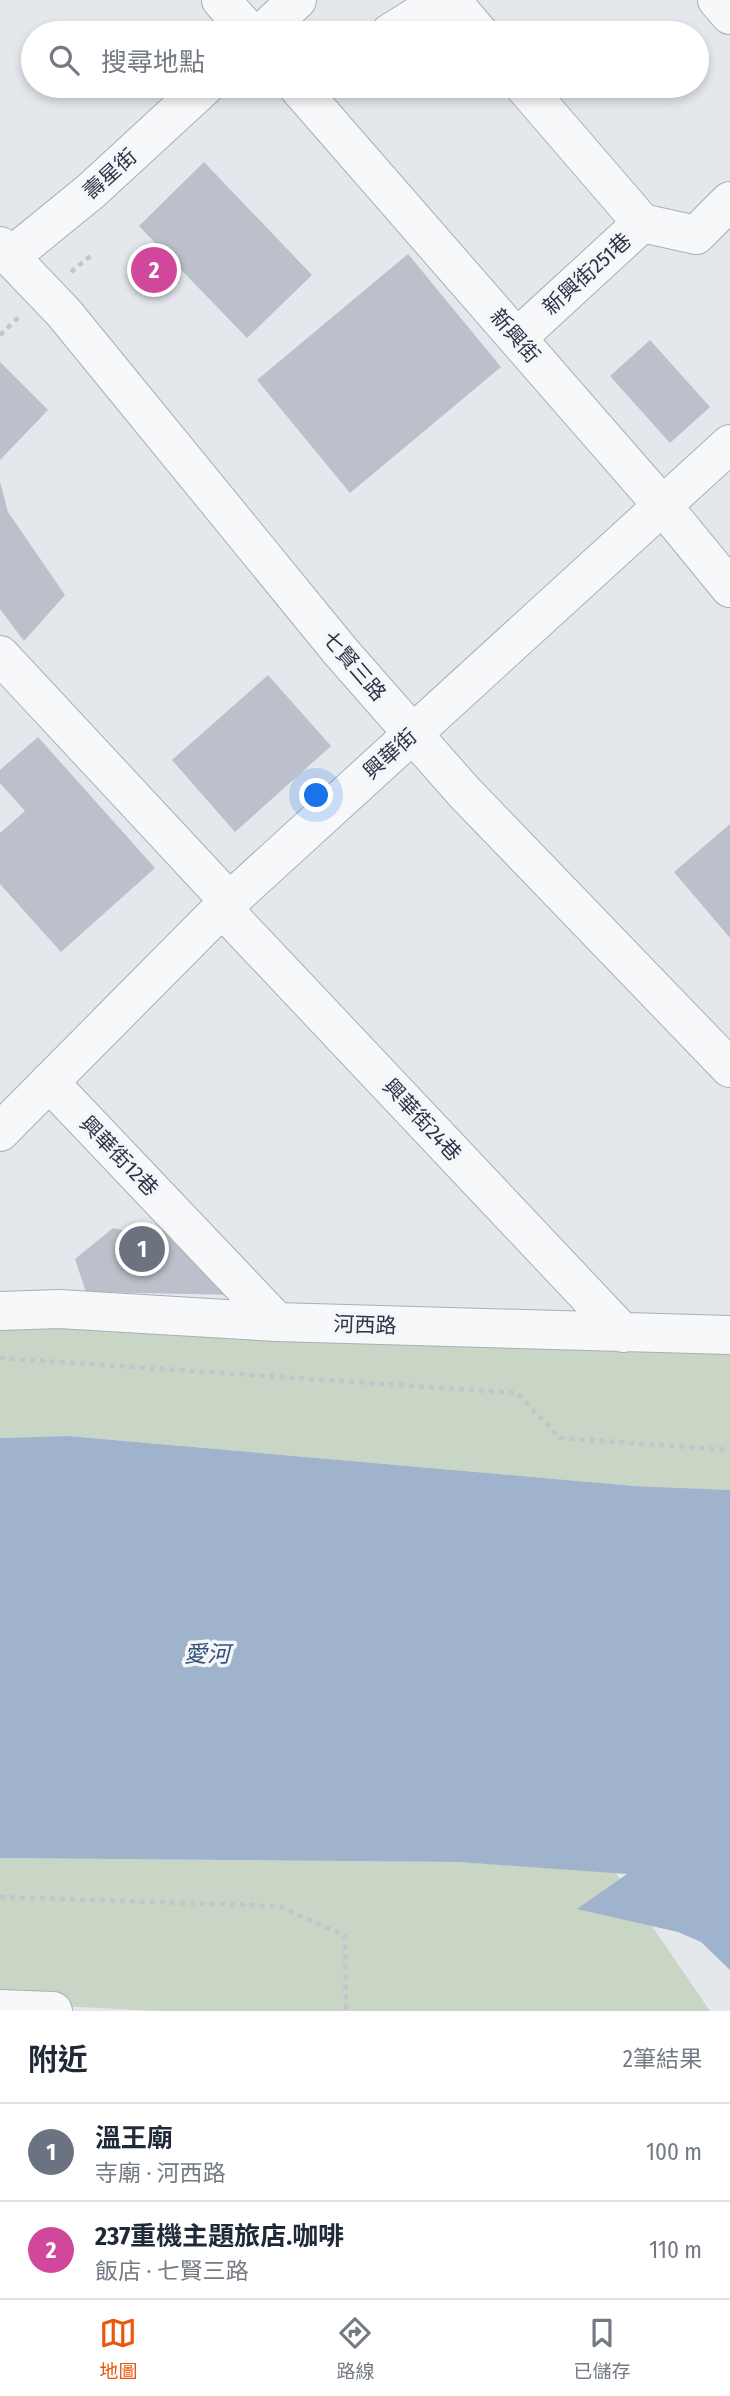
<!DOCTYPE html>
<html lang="zh-TW">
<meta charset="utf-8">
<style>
:root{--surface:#fff;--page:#f6f6f7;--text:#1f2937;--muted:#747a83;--line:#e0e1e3;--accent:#ea580c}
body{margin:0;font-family:"Fira Sans Condensed","Noto Sans TC",sans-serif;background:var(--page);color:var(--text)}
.you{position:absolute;left:317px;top:796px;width:24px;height:24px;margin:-18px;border:5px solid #fff;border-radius:50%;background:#1a73e8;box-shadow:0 0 0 10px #1a73e833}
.badge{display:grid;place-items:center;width:46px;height:46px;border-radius:50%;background:var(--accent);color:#fff;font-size:23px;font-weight:700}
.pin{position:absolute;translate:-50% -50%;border:4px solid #fff;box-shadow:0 2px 7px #0006}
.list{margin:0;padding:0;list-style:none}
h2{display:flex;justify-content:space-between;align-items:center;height:91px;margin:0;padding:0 28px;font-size:30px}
h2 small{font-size:23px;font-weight:400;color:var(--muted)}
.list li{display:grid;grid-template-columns:46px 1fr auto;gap:21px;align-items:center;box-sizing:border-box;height:98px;padding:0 28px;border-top:2px solid var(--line)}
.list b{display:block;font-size:26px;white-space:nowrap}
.list p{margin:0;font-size:23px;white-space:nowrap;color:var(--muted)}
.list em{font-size:23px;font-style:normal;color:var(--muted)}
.icon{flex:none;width:38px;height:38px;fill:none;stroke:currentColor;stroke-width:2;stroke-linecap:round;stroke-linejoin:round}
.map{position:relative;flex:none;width:730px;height:2011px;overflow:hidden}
.search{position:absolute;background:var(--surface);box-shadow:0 4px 10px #0003;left:21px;right:21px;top:21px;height:77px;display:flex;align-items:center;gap:18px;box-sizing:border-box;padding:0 24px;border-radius:38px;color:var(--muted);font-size:26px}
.sheet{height:287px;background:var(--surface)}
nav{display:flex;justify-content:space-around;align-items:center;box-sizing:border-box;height:98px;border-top:2px solid var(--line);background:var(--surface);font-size:19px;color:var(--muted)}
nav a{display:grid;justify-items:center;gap:4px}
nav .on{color:var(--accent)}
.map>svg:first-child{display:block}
.green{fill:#c9d6c5}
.water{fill:#9fb4cc}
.building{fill:#bbc0ca}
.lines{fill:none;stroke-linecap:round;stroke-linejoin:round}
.minor-casing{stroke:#a9aeb7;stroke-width:40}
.path{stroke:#c2c5cb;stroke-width:4.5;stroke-dasharray:5 5;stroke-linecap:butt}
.minor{stroke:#f7f8fa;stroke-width:38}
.labels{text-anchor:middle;stroke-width:7;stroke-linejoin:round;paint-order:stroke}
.street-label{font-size:21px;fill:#2b3445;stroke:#f4f6f9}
.water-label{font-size:23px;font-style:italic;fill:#34527a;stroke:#f4f6f9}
</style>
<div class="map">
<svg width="730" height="2011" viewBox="0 0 730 2011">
<rect width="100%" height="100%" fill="#e4e7ec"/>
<path class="green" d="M0,1323L730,1348V1490L634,1486L68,1436L0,1438Z
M0,1858L458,1862L615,1872L710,2011H157L0,2003Z"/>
<path class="water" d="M68,1436L634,1486L730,1490V1970L701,1942L678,1932L577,1909L627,1874L458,1862L0,1858V1438Z"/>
<path class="building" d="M204,162L312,275L247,338L139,226Z
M408,254L501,367L350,493L257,380Z
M650,340L710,407L670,443L610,376Z
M0,362L48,410L0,460Z
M0,482L8,512L65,595L24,641L0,609Z
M268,675L331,746L235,832L172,760Z
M38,737L155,868L61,952L0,884V833L25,811L0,783V770Z
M730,824V938L674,872Z
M170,1220L240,1295L86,1292L75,1259L113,1228L157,1238Z"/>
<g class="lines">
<g class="minor-casing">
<path id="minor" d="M221,0L250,33
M451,0L479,33
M717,0L730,15
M262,33L297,0
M390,33L443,0
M297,86L662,505L730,588
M524,86L642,223
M0,246L64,313L341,652L464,792L730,1068
M10,257L91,191L205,86
M517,338L642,223L696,235L730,201
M0,655L229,901
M222,908L623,1333
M49,1082L277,1322
M0,1132L222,908L730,444
M0,1311L59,1309L277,1322L730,1335
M0,2009L53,2011"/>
</g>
<path class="path" d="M71,272L94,253
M0,335L20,316
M0,1358L517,1393L560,1438L730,1450
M0,1897L279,1906L345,1936L346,2011"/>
<use href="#minor" class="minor"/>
</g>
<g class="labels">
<g class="street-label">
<text transform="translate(110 174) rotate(-42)" y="7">壽星街</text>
<text transform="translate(587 274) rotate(-42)" y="7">新興街251巷</text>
<text transform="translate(515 336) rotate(49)" y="7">新興街</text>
<text transform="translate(354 666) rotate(49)" y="7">七賢三路</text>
<text transform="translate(390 754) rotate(-42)" y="7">興華街</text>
<text transform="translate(422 1120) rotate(47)" y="7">興華街24巷</text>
<text transform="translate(119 1156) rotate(46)" y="7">興華街12巷</text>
<text transform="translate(365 1325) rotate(2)" y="7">河西路</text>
</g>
<g class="water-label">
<text x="207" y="1662">愛河</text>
</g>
</g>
</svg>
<div class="you"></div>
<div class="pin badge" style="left:142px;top:1249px;background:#6b7280">1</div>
<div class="pin badge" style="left:154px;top:270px;background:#d1479c">2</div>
<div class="search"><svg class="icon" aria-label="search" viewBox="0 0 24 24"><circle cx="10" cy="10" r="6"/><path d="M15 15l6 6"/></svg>搜尋地點</div>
</div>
<section class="sheet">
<h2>附近<small>2筆結果</small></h2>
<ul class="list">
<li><span class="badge" style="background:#6b7280">1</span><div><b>溫王廟</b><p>寺廟 · 河西路</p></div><em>100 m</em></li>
<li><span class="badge" style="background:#d1479c">2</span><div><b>237重機主題旅店.咖啡</b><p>飯店 · 七賢三路</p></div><em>110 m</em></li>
</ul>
</section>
<nav>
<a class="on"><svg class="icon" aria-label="map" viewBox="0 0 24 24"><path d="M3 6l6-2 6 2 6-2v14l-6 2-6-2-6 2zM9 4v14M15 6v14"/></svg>地圖</a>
<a><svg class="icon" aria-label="directions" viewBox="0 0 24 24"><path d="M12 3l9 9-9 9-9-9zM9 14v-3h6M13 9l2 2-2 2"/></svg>路線</a>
<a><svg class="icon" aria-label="saved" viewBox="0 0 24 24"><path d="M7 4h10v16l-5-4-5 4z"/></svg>已儲存</a>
</nav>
